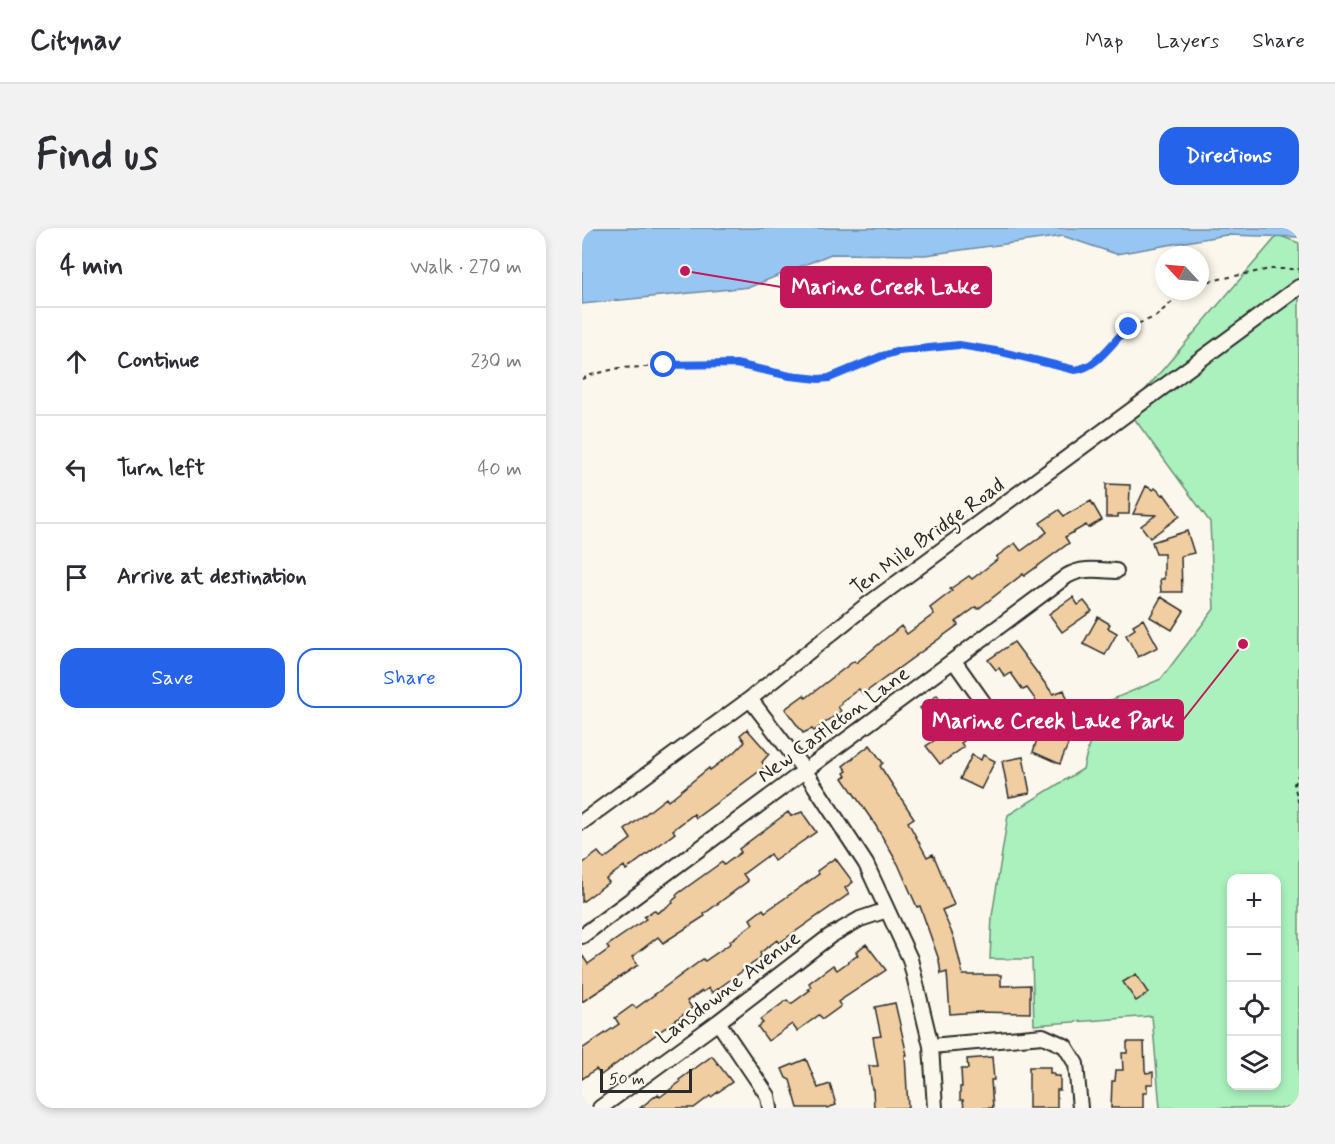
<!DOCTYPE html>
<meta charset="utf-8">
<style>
:root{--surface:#fff;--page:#f2f2f3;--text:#2b2b33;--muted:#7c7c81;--line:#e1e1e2;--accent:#2563eb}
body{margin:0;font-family:Mynerve,sans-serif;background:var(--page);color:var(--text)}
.controls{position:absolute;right:18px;bottom:18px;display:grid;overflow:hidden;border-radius:12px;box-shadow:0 3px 9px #0003}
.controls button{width:54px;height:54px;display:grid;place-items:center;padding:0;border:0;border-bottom:2px solid var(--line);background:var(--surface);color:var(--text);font:30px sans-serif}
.compass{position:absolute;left:573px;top:18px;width:54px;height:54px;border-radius:50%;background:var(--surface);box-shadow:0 3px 9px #0003;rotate:296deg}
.scale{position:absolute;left:18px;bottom:15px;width:92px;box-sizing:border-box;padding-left:6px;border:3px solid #2b2b2b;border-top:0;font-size:16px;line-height:21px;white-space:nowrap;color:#2b2b2b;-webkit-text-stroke:4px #fbf7ec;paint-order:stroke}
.stop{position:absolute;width:18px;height:18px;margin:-14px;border:4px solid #2563eb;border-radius:50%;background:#fff}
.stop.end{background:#2563eb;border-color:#fff;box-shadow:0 2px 6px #0008}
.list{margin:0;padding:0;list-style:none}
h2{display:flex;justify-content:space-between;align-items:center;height:78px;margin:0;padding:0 24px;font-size:26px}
h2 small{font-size:20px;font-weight:400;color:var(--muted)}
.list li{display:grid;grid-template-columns:39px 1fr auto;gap:18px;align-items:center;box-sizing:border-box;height:108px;padding:0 24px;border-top:2px solid var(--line)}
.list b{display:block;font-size:22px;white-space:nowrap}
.list em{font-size:20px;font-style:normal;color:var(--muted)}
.actions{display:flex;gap:12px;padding:18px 24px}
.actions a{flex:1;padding:14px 0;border:2px solid var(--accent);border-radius:18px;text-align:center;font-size:21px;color:var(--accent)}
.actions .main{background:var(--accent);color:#fff}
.icon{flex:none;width:33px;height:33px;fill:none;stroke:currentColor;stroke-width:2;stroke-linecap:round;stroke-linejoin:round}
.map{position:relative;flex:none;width:717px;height:880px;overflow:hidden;border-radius:18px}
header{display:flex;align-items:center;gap:36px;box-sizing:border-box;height:84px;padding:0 30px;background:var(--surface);border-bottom:2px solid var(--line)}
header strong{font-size:28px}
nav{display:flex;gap:33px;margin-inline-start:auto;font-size:21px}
.intro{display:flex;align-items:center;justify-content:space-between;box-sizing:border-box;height:144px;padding:0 36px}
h1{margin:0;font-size:42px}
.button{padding:15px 27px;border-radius:18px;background:var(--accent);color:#fff;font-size:21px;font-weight:700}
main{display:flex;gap:36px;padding:0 36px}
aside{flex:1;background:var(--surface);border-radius:18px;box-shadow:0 3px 9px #0003}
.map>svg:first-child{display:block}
.green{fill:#aaf1bd;stroke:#6a8e74;stroke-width:1.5;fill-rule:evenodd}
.water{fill:#97c6f2;stroke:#6c88a2;stroke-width:1.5}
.building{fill:#f0cea1;stroke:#2b2b2b;stroke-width:1.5}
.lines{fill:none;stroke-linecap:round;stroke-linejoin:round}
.street-casing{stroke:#2b2b2b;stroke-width:18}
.path{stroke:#2b2b2b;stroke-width:2;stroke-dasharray:4.5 4.5;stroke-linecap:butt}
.street{stroke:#fbf7ec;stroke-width:14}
.route{stroke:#2563eb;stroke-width:8}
.labels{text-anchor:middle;stroke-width:5;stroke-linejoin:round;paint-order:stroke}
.street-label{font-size:21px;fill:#2b2b2b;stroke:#fbf7ec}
.leader{fill:none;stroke:#c2185b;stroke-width:2}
.callout-dot{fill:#c2185b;stroke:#fbf7ec;stroke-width:2}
.callout{fill:#c2185b;stroke:#c2185b;stroke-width:2}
.callout-label{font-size:22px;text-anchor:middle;font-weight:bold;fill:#fff}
</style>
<header>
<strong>Citynav</strong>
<nav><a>Map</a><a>Layers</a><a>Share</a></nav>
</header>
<div class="intro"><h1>Find us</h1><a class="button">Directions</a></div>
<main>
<aside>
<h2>4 min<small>Walk · 270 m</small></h2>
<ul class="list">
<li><svg class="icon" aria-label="ahead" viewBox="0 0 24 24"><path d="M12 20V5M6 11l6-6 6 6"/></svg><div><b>Continue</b></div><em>230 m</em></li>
<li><svg class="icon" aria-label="left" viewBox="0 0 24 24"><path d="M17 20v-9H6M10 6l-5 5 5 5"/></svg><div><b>Turn left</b></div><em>40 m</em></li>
<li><svg class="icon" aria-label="arrive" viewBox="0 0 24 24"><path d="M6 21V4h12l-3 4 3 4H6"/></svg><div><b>Arrive at destination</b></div></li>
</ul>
<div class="actions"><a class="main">Save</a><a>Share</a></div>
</aside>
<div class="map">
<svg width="717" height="880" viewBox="0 0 717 880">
<rect width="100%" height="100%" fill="#fbf7ec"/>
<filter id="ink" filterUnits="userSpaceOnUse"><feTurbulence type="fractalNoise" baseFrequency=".0167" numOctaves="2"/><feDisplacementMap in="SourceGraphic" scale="12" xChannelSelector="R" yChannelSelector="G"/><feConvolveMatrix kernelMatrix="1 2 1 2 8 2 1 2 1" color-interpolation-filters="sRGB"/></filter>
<g filter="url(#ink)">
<path class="green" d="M696,7L717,15V880H578L570,788L452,797L450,731H408L410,688L426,587L501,541L517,477L579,451L632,381L628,294L546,182ZM650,650H694V858H650Z"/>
<path class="water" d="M0,0H717V9L644,7L534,26L481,8L343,27L249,26L168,59L0,76Z"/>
<path class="building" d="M524,256L548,257L547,286H536V289H524Z
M564,258L571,262L573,260L581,267L582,266L598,288L568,310L559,298L574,287L551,286Z
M509,273L520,292L506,300L504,297L483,309L487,315L442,348L441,346L396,381L394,379L374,394L376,397L281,466L277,461L259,474L260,476L256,479L259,483L232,503L230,501L221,505L203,481L222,467L224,470L272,433L274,435L319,398L325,406L352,386L348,380L370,363L368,361L387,348L390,351L416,331L414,329L433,315L439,323L465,304L458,295L477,282L482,288Z
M605,303L612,325L599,328L600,364H579L578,351H582V326H574L570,314Z
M491,369L496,377L502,373L510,383L480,404L467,386Z
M579,369L602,383L590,402L568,389Z
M516,389L528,396L526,400L535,405L523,427L501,416Z
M561,391L576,419L556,429L544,407L553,401L551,397Z
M432,414L471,466L482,462L490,484L460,493L453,471L445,460L441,462L429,445L423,449L417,440L414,442L406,432Z
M355,467L359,472L362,470L365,473L368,470L376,481L365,489L382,513L379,515L382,519L358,536L344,518L359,508L338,480Z
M165,501L187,526L180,534L183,539L114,590L112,586L91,602L93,605L44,642L42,638L24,651L27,654L0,674V636L16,624L22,631L49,611L43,602L84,570L86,573L127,540L128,542L155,522L163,514L158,507Z
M458,502L487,514L478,536L451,524Z
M288,517L301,535L298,538L332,590L326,594L345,629L351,626L362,652L372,677L360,682L372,710L381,747H419V758L448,757V785L396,784L368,786L365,744L359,746L357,732L338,678L335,679L316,636L294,598L261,550L264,548L262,545L265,543L261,538Z
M390,527L399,532L401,527L413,533L399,561L378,551Z
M441,529L448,565L427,569L420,533Z
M206,584L209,588L220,584L234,604L192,633L188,626L161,646L166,653L122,686L123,688L81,715L76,709L50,729L56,737L0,774V727L6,736L27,721L25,718L64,691L62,689L72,682L75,685L91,675L90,673L95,669L94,667L140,634L142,637L159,624L157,621Z
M253,630L271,654L263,660L267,666L197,715L195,712L178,725L179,727L177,731L130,765L127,760L121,764L120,763L105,773L110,780L19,847L14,841L0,851V821L37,796L33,790L51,777L54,780L121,731L123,733L149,715L148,713L171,696L168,691L181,681L183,684L237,646L235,643Z
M284,716L304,742L256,774L259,778L241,791L237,787L215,803L210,796L186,813L176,799L181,795L178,792L205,772L209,776L228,762L226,761L229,759L227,755L251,737L255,742L276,727L274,724Z
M554,746L566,765L554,773L541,754Z
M313,775L325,827H323L326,880H292L291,861H290L287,838H296L291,809L299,808L293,779Z
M545,814H562L563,842L564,845L571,844V856H565V865H561V880H529L530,853H533L534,842H541L540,825H545Z
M130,828L150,854L129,869L128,868L112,880H58L76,866L78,869L98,854L97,852Z
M410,829L412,852H409L411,880H382L381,872H378V859H380L379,841H386L385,831Z
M224,831L236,860L248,856L254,877L245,880H216L208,852L204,850L200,841Z
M447,839H468V845H472V848H478V862H475V880H447Z"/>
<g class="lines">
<g class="street-casing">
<path id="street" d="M372,433L418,498
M168,471L223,543L284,636L328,731L349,818L353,880
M0,594L168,471L281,380L717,59
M0,708L485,348C500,339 516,342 534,343
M136,794L186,868L188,880
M349,818L461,808L483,818L494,836L498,880
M18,880L136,794L248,708L278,691L305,682"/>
</g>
<path class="path" d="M618,55L688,41H717
M0,151L9,147L37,140L146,136L169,138L219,150L240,151L317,123L377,117L420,124L482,141H501L514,133L547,99L573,89L602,63
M717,545L712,556L717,577"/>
<use href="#street" class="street"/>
</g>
</g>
<g class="lines" filter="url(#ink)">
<path class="route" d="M82,137L154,136L208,148L237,151L247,150L300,128L317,123L377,117L420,124L493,142C517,139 530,113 547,99"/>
</g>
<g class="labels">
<g class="street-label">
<text transform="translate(345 308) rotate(-36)" y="7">Ten Mile Bridge Road</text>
<text transform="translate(251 496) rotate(-36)" y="7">New Castleton Lane</text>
<text transform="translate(146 759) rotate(-37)" y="7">Lansdowne Avenue</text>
</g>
</g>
<path class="leader" d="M103 43L199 59M661 416L601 492"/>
<g class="callout-dot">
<circle cx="103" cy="43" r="6"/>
<circle cx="661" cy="416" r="6"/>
</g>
<g class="callout">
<rect x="199" y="39" width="210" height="40" rx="6"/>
<rect x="341" y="472" width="260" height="40" rx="6"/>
</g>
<g class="callout-label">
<text x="304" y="66">Marine Creek Lake</text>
<text x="471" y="500">Marine Creek Lake Park</text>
</g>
</svg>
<div class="controls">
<button>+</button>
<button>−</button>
<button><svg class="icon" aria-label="locate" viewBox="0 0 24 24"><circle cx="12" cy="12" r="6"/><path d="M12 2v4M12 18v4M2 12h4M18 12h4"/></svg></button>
<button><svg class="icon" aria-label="layers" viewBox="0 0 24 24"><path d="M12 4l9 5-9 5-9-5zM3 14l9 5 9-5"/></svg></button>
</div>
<svg class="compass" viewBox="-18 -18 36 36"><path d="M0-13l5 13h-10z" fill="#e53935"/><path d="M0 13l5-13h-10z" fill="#7c7c81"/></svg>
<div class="scale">50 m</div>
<div class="stop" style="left:82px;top:137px"></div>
<div class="stop end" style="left:547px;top:99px"></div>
</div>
</main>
